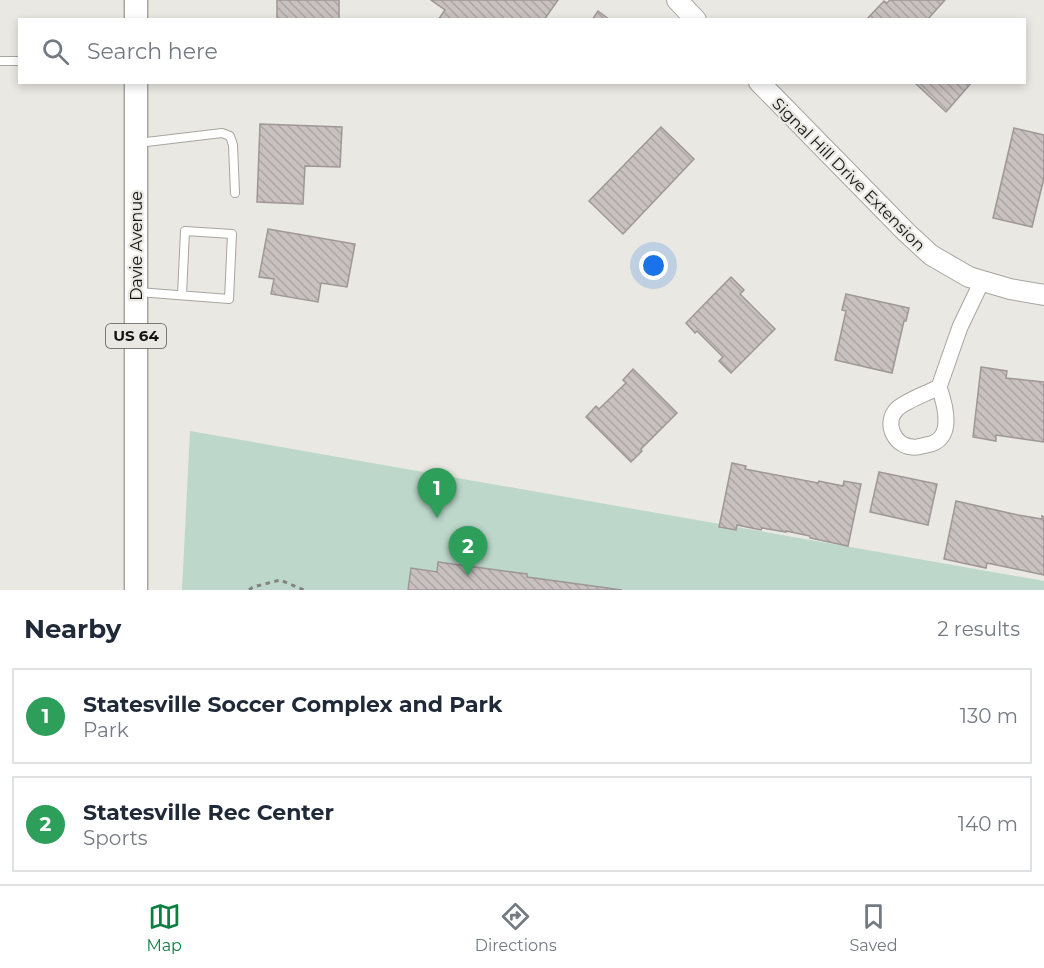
<!DOCTYPE html>
<style>
:root{--surface:#fff;--page:#f6f6f7;--text:#1f2937;--muted:#747a83;--line:#e0e1e3;--accent:#0b8043}
body{margin:0;font-family:Montserrat,sans-serif;background:var(--page);color:var(--text)}
.you{position:absolute;left:654px;top:266px;width:21px;height:21px;margin:-15px;border:4px solid #fff;border-radius:50%;background:#1a73e8;box-shadow:0 0 0 9px #1a73e833}
.badge{display:grid;place-items:center;width:39px;height:39px;border-radius:50%;background:var(--accent);color:#fff;font-size:20px;font-weight:700}
.pin{position:absolute;translate:-50% -50px;filter:drop-shadow(0 2px 3px #0008)}
.pin::after{content:'';position:absolute;top:32px;width:21px;height:18px;background:inherit;clip-path:polygon(0 0,100% 0,50% 100%)}
.list{margin:0;padding:0;list-style:none}
h2{display:flex;justify-content:space-between;align-items:center;height:78px;margin:0;padding:0 24px;font-size:26px}
h2 small{font-size:20px;font-weight:400;color:var(--muted)}
.list li{display:grid;grid-template-columns:39px 1fr auto;gap:18px;align-items:center;box-sizing:border-box;height:96px;margin:0 12px 12px;padding:0 12px;border:2px solid var(--line);border-radius:0px}
.list b{display:block;font-size:22px;white-space:nowrap}
.list p{margin:0;font-size:20px;white-space:nowrap;color:var(--muted)}
.list em{font-size:20px;font-style:normal;color:var(--muted)}
.icon{flex:none;width:33px;height:33px;fill:none;stroke:currentColor;stroke-width:2;stroke-linecap:round;stroke-linejoin:round}
.map{position:relative;flex:none;width:1044px;height:590px;overflow:hidden}
.search{position:absolute;background:var(--surface);box-shadow:0 3px 9px #0003;left:18px;right:18px;top:18px;height:66px;display:flex;align-items:center;gap:15px;box-sizing:border-box;padding:0 21px;border-radius:0px;color:var(--muted);font-size:22px}
.sheet{height:294px;background:var(--surface)}
nav{display:flex;justify-content:space-around;align-items:center;box-sizing:border-box;height:84px;border-top:2px solid var(--line);background:var(--surface);font-size:16px;color:var(--muted)}
nav a{display:grid;justify-items:center;gap:3px}
nav .on{color:var(--accent)}
.map>svg:first-child{display:block}
.green{fill:#bdd8cb}
.building{fill:url(#building-back-hatch);stroke:#9e9796;stroke-width:1.5}
.lines{fill:none;stroke-linecap:round;stroke-linejoin:round}
.lane-casing{stroke:#a7a5a0;stroke-width:10}
.street-casing{stroke:#a7a5a0;stroke-width:17}
.secondary-casing{stroke:#a7a5a0;stroke-width:22}
.primary-casing{stroke:#a7a5a0;stroke-width:25}
.path{stroke:#84837f;stroke-width:3;stroke-dasharray:4.5 4.5;stroke-linecap:butt}
.lane{stroke:#fff;stroke-width:8}
.street{stroke:#fff;stroke-width:15}
.secondary{stroke:#fff;stroke-width:20}
.primary{stroke:#fff;stroke-width:22}
.labels{text-anchor:middle;stroke-width:4.5;stroke-linejoin:round;paint-order:stroke}
.shield{fill:#e9e8e2;stroke:#555450;stroke-width:1.5}
.shield-label{font-size:15px;font-weight:bold;fill:#151412}
.street-label{font-size:16px;fill:#151412;stroke:#e9e8e2}
</style>
<div class="map">
<svg width="1044" height="590" viewBox="0 0 1044 590">
<defs>
<pattern id="building-back-hatch" width="6" height="6" patternUnits="userSpaceOnUse" patternTransform="scale(1.5)"><rect width="6" height="6" fill="#c8c1c0"/><path d="M-1 5l2 2M0 0l6 6M5-1l2 2" fill="none" stroke="#aba5a4"/></pattern>
</defs>
<rect width="100%" height="100%" fill="#e9e8e2"/>
<path class="green" d="M190,431L1044,581V590H182Z"/>
<path class="building" d="M277,0H339V20H277Z
M431,0H558L544,20H438L445,10Z
M890,0H945L927,20H866L884,1L887,3Z
M598,11L610,20H592Z
M914,82H972L946,112Z
M260,124L342,127L340,167L305,166L303,204L257,202Z
M661,127L694,159L623,234L589,201Z
M1014,128L1044,135V178L1032,227L993,218Z
M268,229L355,244L347,287L321,283L318,302L271,294L274,279L259,277Z
M731,277L744,290L740,294L775,329L731,373L719,361L723,357L697,331L695,333L686,323Z
M846,294L909,308L906,321H904L892,373L835,360L846,311L842,310Z
M981,367L1007,371L1006,378L1044,382V442L996,435V441L973,437Z
M633,369L677,413L641,449L642,451L631,462L586,417L596,406L599,409L626,383L623,380Z
M732,463L746,466L745,469L818,483L819,481L843,486L844,481L861,484L848,546L810,538V536L786,531V532L762,528L761,530L737,525L736,530L719,527Z
M879,472L937,484L928,525L870,512Z
M956,501L1018,515L1042,519V516L1044,517V575L987,563L986,568L944,559Z
M438,562L527,574V577L622,590H408L411,568L437,572Z"/>
<g class="lines">
<g class="lane-casing">
<path id="lane" d="M0,61H20
M138,143L222,133L230,136L233,145L235,193
M138,292L229,299L232,234L185,231L182,295"/>
</g>
<g class="street-casing">
<path id="street" d="M939,387C946,407 955,441 926,445C922,446 916,448 912,447C893,445 884,422 897,409C905,401 928,393 939,387Z
M939,387L960,327L982,281"/>
</g>
<g class="secondary-casing">
<path id="secondary" d="M677,0L696,20
M759,82L906,232L931,255L969,277L1010,289L1044,295"/>
</g>
<g class="primary-casing">
<path id="primary" d="M136,0V20
M136,590V82"/>
</g>
<path class="path" d="M249,590L253,587L280,580L304,590"/>
<use href="#lane" class="lane"/>
<use href="#street" class="street"/>
<use href="#secondary" class="secondary"/>
<use href="#primary" class="primary"/>
</g>
<g class="labels">
<rect class="shield" x="106" y="324" width="60" height="24" rx="4.5"/>
<g class="shield-label">
<text x="136" y="341">US 64</text>
</g>
<g class="street-label">
<text transform="translate(849 174) rotate(45)" y="6">Signal Hill Drive Extension</text>
<text transform="translate(136 246) rotate(-90)" y="6">Davie Avenue</text>
</g>
</g>
</svg>
<div class="you"></div>
<div class="pin badge" style="left:437px;top:518px;background:#2e9e5b">1</div>
<div class="pin badge" style="left:468px;top:576px;background:#2e9e5b">2</div>
<div class="search"><svg class="icon" aria-label="search" viewBox="0 0 24 24"><circle cx="10" cy="10" r="6"/><path d="M15 15l6 6"/></svg>Search here</div>
</div>
<section class="sheet">
<h2>Nearby<small>2 results</small></h2>
<ul class="list">
<li><span class="badge" style="background:#2e9e5b">1</span><div><b>Statesville Soccer Complex and Park</b><p>Park</p></div><em>130 m</em></li>
<li><span class="badge" style="background:#2e9e5b">2</span><div><b>Statesville Rec Center</b><p>Sports</p></div><em>140 m</em></li>
</ul>
</section>
<nav>
<a class="on"><svg class="icon" aria-label="map" viewBox="0 0 24 24"><path d="M3 6l6-2 6 2 6-2v14l-6 2-6-2-6 2zM9 4v14M15 6v14"/></svg>Map</a>
<a><svg class="icon" aria-label="directions" viewBox="0 0 24 24"><path d="M12 3l9 9-9 9-9-9zM9 14v-3h6M13 9l2 2-2 2"/></svg>Directions</a>
<a><svg class="icon" aria-label="saved" viewBox="0 0 24 24"><path d="M7 4h10v16l-5-4-5 4z"/></svg>Saved</a>
</nav>
